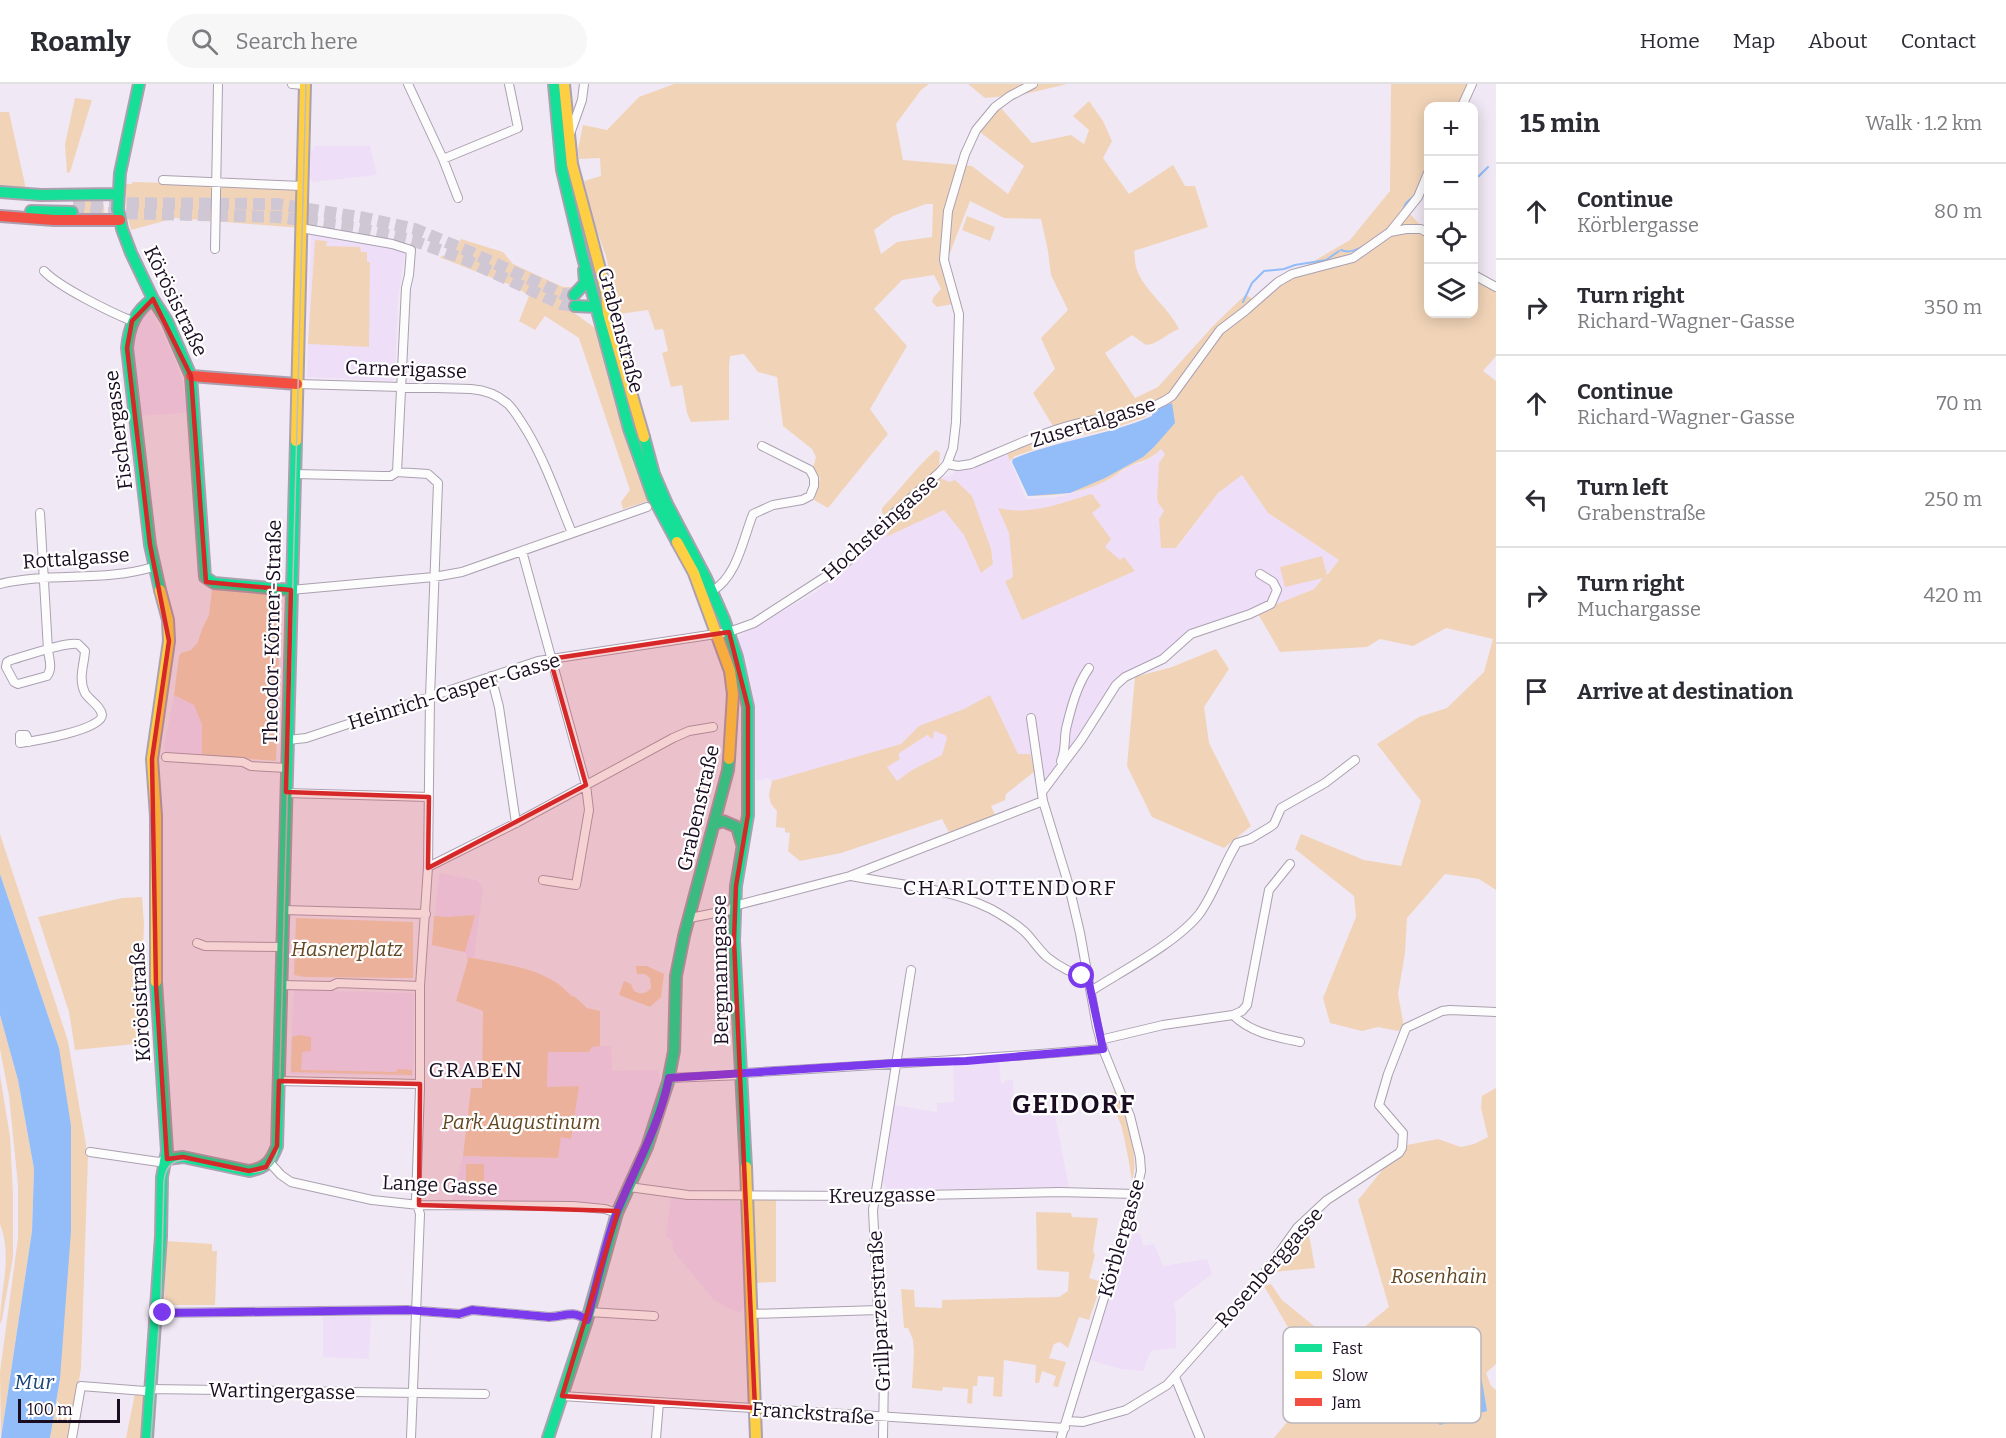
<!DOCTYPE html>
<meta charset="utf-8">
<style>
:root{--surface:#fff;--page:#f7f7f7;--text:#2b2b33;--muted:#7c7c81;--line:#e1e1e2}
body{margin:0;font-family:Bitter,serif;background:var(--page);color:var(--text)}
.controls{position:absolute;right:18px;top:18px;display:grid;overflow:hidden;border-radius:12px;box-shadow:0 3px 15px #0003}
.controls button{width:54px;height:54px;display:grid;place-items:center;padding:0;border:0;border-bottom:2px solid var(--line);background:var(--surface);color:var(--text);font:30px sans-serif}
.scale{position:absolute;left:18px;bottom:15px;width:102px;box-sizing:border-box;padding-left:6px;border:3px solid #1a0c21;border-top:0;font-size:16px;line-height:21px;white-space:nowrap;color:#1a0c21;-webkit-text-stroke:4px #fff;paint-order:stroke}
.stop{position:absolute;width:18px;height:18px;margin:-14px;border:4px solid #7c3aed;border-radius:50%;background:#fff}
.stop.end{background:#7c3aed;border-color:#fff;box-shadow:0 2px 6px #0008}
.list{margin:0;padding:0;list-style:none}
h2{display:flex;justify-content:space-between;align-items:center;height:78px;margin:0;padding:0 24px;font-size:26px}
h2 small{font-size:20px;font-weight:400;color:var(--muted)}
.list li{display:grid;grid-template-columns:39px 1fr auto;gap:18px;align-items:center;box-sizing:border-box;height:96px;padding:0 24px;border-top:2px solid var(--line)}
.list b{display:block;font-size:22px;white-space:nowrap}
.list p{margin:0;font-size:20px;white-space:nowrap;color:var(--muted)}
.list em{font-size:20px;font-style:normal;color:var(--muted)}
.icon{flex:none;width:33px;height:33px;fill:none;stroke:currentColor;stroke-width:2;stroke-linecap:round;stroke-linejoin:round}
.map{position:relative;flex:none;width:1496px;height:1354px;overflow:hidden}
header{display:flex;align-items:center;gap:36px;box-sizing:border-box;height:84px;padding:0 30px;background:var(--surface);border-bottom:2px solid var(--line)}
header strong{font-size:28px}
nav{display:flex;gap:33px;margin-inline-start:auto;font-size:21px}
.search{width:420px;height:54px;background:var(--page);display:flex;align-items:center;gap:15px;box-sizing:border-box;padding:0 21px;border-radius:33px;color:var(--muted);font-size:22px}
main{display:flex}
aside{flex:1;background:var(--surface)}
.map>svg:first-child{display:block}
.built{fill:#efdef8}
.green{fill:#f1d4b8;fill-rule:evenodd}
.water{fill:#92bdf9}
.lines{fill:none;stroke-linecap:round;stroke-linejoin:round}
.stream{stroke:#92bdf9;stroke-width:2}
.primary-tunnel{stroke:#d0c7d4;stroke-width:12;stroke-dasharray:12 6;stroke-linecap:butt}
.street-casing{stroke:#aba0b0;stroke-width:10}
.fast-casing{stroke:#aba0b0;stroke-width:14}
.slow-casing{stroke:#aba0b0;stroke-width:14}
.jam-casing{stroke:#aba0b0;stroke-width:14}
.street{stroke:#fdfcfd;stroke-width:8}
.fast{stroke:#16e098;stroke-width:10}
.slow{stroke:#ffcf43;stroke-width:10}
.jam{stroke:#f24e42;stroke-width:10}
.tram{stroke:#c0bdc1;stroke-width:1.5}
.route{stroke:#7c3aed;stroke-width:8}
.marked{fill:#d62828;fill-opacity:0.2;stroke:#d62828;stroke-width:4.5;stroke-linejoin:round}
.labels{text-anchor:middle;stroke-width:4.5;stroke-linejoin:round;paint-order:stroke}
.street-label{font-size:20px;fill:#1a0c21;stroke:#fff}
.park-label{font-size:20px;font-style:italic;fill:#624720;stroke:#fff}
.neighbourhood-label{font-size:21px;letter-spacing:1.5px;fill:#1a0c21;stroke:#fff}
.water-label{font-size:21px;font-style:italic;fill:#1a4578;stroke:#fff}
.district-label{font-size:26px;font-weight:bold;letter-spacing:1.5px;fill:#1a0c21;stroke:#fff}
.key{fill:#fff;stroke:#bab6bc;stroke-width:1.5}
.key-label{font-size:16px;fill:#1a0c21}
</style>
<header>
<strong>Roamly</strong>
<div class="search"><svg class="icon" aria-label="search" viewBox="0 0 24 24"><circle cx="10" cy="10" r="6"/><path d="M15 15l6 6"/></svg>Search here</div>
<nav><a>Home</a><a>Map</a><a>About</a><a>Contact</a></nav>
</header>
<main>
<div class="map">
<svg width="1496" height="1354" viewBox="0 0 1496 1354">
<rect width="100%" height="100%" fill="#f0e8f4"/>
<path class="built" d="M315,62H370L377,91L313,98L310,94L311,68Z
M311,150L399,165L405,169L398,214L395,295L392,297L307,293Z
M151,225L172,268L182,296L187,327L182,329L141,332L133,259L139,238L147,226Z
M1161,365L1165,369L1159,379L1157,414L1158,419L1164,427L1159,435L1162,464H1177L1218,409L1242,391L1268,429L1339,476L1314,505L1257,528L1191,550L1163,575L1125,593L1042,708L1035,687L1006,710L1005,716L991,722L995,731L949,748L942,735L841,769L800,777L788,767L790,749L785,748V744L776,743L777,727L771,720L769,711L772,697L768,694L756,697L753,613L746,575L736,554L816,508L858,473L938,394L950,392L958,385L1007,369L1026,415L1052,414L1070,410L1112,394L1129,382L1142,379L1155,371Z
M174,611L194,620L202,641V671L166,669L164,663Z
M439,789L476,796L483,803L474,874L467,873L465,868L432,861Z
M294,906L414,909L413,992L290,990Z
M611,961L612,987L659,986L660,1007L635,1074L613,1119L452,1118L463,1072L557,1074L561,1053L579,1002L547,1003L548,968Z
M999,977L1001,999H1004L1005,997L1013,996L1014,1031L1054,1026L1069,1103L888,1106L882,1097L894,1021L937,1028V1019L954,1018L953,980Z
M671,1113L734,1117L741,1119L745,1223L741,1229L728,1224L714,1216L674,1168L671,1155L666,1153Z
M1131,1145L1141,1151L1143,1162L1154,1160L1163,1182L1207,1175L1212,1190L1174,1219L1176,1230V1264L1151,1267L1143,1287L1120,1285L1090,1276Z
M323,1232L371,1233L369,1275L323,1273Z"/>
<path class="green" d="M674,0H929L921,6L896,40L903,76L972,82L1008,110L1024,82L980,48L1000,23L1032,59L1071,51L1084,60L1089,46L1073,32L1089,17L1103,37L1112,57L1103,74L1129,110L1173,81L1185,102H1195L1208,143L1134,167C1135,173 1135,181 1137,186C1144,206 1169,224 1179,245C1168,249 1158,260 1146,261L1132,251L1105,269L1135,314L1158,303L1213,242L1245,211L1256,216L1278,198L1350,156L1390,107L1391,0H1472L1465,22H1428V98L1410,130L1428,149V230H1474V194L1496,205V272L1483,287L1496,297V806L1479,795L1445,790L1407,834L1405,869L1398,910L1404,943L1398,947L1378,943L1362,947L1330,939L1323,914L1356,833L1354,812L1295,765L1301,750L1364,776L1401,782L1421,717L1377,660L1419,633L1447,624L1484,588L1493,555L1446,544L1413,562L1380,555L1367,563L1280,568L1257,528L1314,505L1323,494L1285,503L1280,483L1322,472L1327,491L1339,476L1268,429L1242,391L1218,409L1176,464H1161L1159,435L1164,427L1158,419L1157,414L1159,379L1165,370L1161,365C1148,378 1141,376 1128,383C1122,385 1118,390 1113,393C1085,409 1058,412 1028,412L1013,379V375C1058,356 1107,352 1152,332L1153,326L1164,322L1161,319L1056,347L1033,309L1055,285L1041,254L1068,226L1051,191L1048,167L1041,135L1004,134L970,117L948,174L942,179L952,220L937,223L932,218L933,214L941,205L934,191L902,196L874,225L907,262L870,325L888,350L828,424L814,416L820,394L813,384L816,373L812,365L783,342L777,293L758,288L744,270L730,272L729,281V336L691,338L687,329L682,301L671,303L662,269L668,267L663,245L655,246L648,226L619,230L606,172L593,136L584,97L601,92L600,74L579,75L578,65L583,41L607,46L639,13ZM926,120H933L932,153L897,158L881,170L874,146L893,132Z
M968,0H1067L1025,10L985,14Z
M75,14L92,16L70,88L67,89L65,60Z
M0,28H9L26,105L0,104Z
M132,98L216,100L302,104L301,144L175,134L131,146C126,130 125,115 126,100H132Z
M76,113H103L105,133H76Z
M967,132L995,143L990,157L962,146Z
M461,155L503,168L513,180L563,203H575L573,228L595,244C610,303 624,361 648,417L623,425L621,418L630,406L579,254L545,232L535,246L519,237L529,212L518,204L439,173L453,169Z
M315,156L327,157L326,162L360,163L361,168H367V178H370L369,263L308,260Z
M1144,330L1146,333L1114,344L1066,355L1015,372L1010,377L1007,369L1058,350Z
M936,366L940,369L938,393L949,398L955,396L972,412L991,465L993,480L981,489L964,451L944,426L886,453L892,443V438L882,429V424C901,405 916,383 936,366Z
M1092,410L1101,422L1092,429L1111,455L1105,463L1120,476L1124,473L1135,487L1022,536L1005,497L1012,494L1013,491L1009,449L998,424C1031,432 1060,419 1092,410Z
M212,505L280,512L276,677L202,671V641L194,621L174,611L179,572L181,569L191,566L198,558L202,545L209,531Z
M1216,565L1229,585L1204,623L1209,659L1251,742L1224,764L1152,733L1127,682L1135,593L1172,583Z
M990,611L1018,670H1030L1035,687L1006,710L1005,716L991,722L995,731L949,748L942,735L841,769L800,777L788,767L790,749L785,748V744L776,743L777,727L771,720L769,711L772,697L901,660L919,642L964,625ZM934,647L945,651L947,654L942,671L912,686L897,697L887,683L900,675L898,670L927,651L933,655Z
M0,750L68,957L88,1072L81,1284L70,1354H50L60,1295L59,964L0,790Z
M142,813L144,840L142,887L145,959L75,966L69,928L38,833L122,814Z
M475,831L465,868L432,861L434,832L448,833Z
M296,834L413,838V894L305,893L294,891Z
M467,873C491,878 529,882 550,895C559,899 566,907 573,913L574,912L587,924L600,927V962L592,963L589,968H548L547,1003L579,1002L571,1055L561,1053L558,1074L463,1072L471,1004H482L483,927L456,917L468,876Z
M636,882H647L664,890L661,913L650,923L619,911L624,897L631,900L634,907C641,911 646,910 651,904L650,894L645,890H637Z
M0,931L18,996L34,1085L32,1147L1,1354L0,1288L18,1154V1101L9,1012L0,965Z
M299,951L311,953V967L302,968L301,986L397,988V985L412,986V991L291,988L292,953Z
M0,991L10,1053L13,1110V1173L2,1236L0,1240C0,1205 13,1174 0,1140Z
M1496,1004V1280L1486,1289L1491,1302L1496,1306V1354H1274L1296,1327L1309,1333L1322,1305L1319,1300L1357,1249L1389,1223L1358,1116L1402,1062L1438,1055L1461,1063L1474,1060L1488,1053L1481,1024L1482,1012Z
M1116,1007C1126,1032 1140,1071 1132,1097C1129,1078 1126,1060 1121,1041C1117,1030 1111,1021 1112,1010Z
M466,1080H484V1112H466Z
M747,1112H776V1198L751,1199Z
M1036,1128L1071,1129L1072,1133L1098,1134L1093,1167L1095,1171L1089,1194L1102,1198L1089,1236L1079,1233L1068,1264L1060,1258L1054,1260L1049,1274L1066,1278L1058,1303L1053,1302L1056,1292L1042,1287L1039,1299H1035L1036,1281L1004,1276L1002,1313L993,1312L994,1293L978,1292L977,1302H973L972,1320L967,1319L968,1305L943,1303L942,1307L912,1304L914,1268L913,1256L908,1244H904L901,1205L914,1206L915,1223L942,1224V1216L1059,1213L1068,1207L1069,1188L1037,1186Z
M1308,1145L1315,1184L1273,1188Z
M166,1157L212,1160V1167H217L215,1221H164Z
M1271,1200L1282,1216L1314,1242L1319,1260L1333,1277L1319,1288L1289,1245L1264,1202Z
M135,1309L145,1313V1316H143L141,1354H126Z"/>
<path class="water" d="M1172,319L1175,339L1154,363L1143,373L1105,394L1070,409L1028,412L1012,378L1013,375C1058,356 1107,352 1152,332L1153,326Z
M0,790L59,964L71,1042V1147L60,1295L50,1354H1L32,1147L34,1085L18,996L0,931Z
M1449,1281L1464,1282L1476,1286L1482,1297L1487,1327L1440,1341L1421,1327L1411,1304L1423,1285C1432,1282 1440,1284 1449,1281Z"/>
<g class="lines">
<path class="stream" d="M1474,94L1479,92L1488,83
M1403,126L1406,119L1416,110
M1341,166C1357,173 1376,152 1389,144
M1243,218L1252,199L1264,187L1284,185L1295,181L1326,176L1339,167"/>
<path class="primary-tunnel" d="M73,119L277,120L365,134L415,145L468,167L562,210L574,211
M72,128L278,133L358,144L412,156L464,175L561,220L575,222"/>
<g class="street-casing">
<path id="street" d="M292,0L304,1
M408,0L443,75L458,114
M1462,22L1472,0
M570,50L582,16L584,0
M443,75L518,44L509,0
M163,96L302,102
M301,144L392,160L411,166L409,191L406,204L397,388
M1390,148L1418,113L1428,89
M215,165L218,0
M44,187C59,203 110,228 132,237
M1474,191L1496,203
M297,300L471,305C485,306 498,311 508,320C516,328 521,338 527,347C546,379 558,415 572,449
M947,380L958,382L971,380C1005,366 1040,349 1075,340C1108,332 1144,332 1172,312L1220,246L1245,227L1278,198L1292,190L1353,174L1390,148L1406,145H1421L1428,149
M295,390L382,392H391L397,388L428,390L438,399L430,613L428,783L420,902V1005L416,1116L420,1130L411,1354
M522,467L586,701L589,726L576,801L543,796
M0,500C50,488 105,498 153,483
M291,506L434,493L462,488L647,423
M712,507C737,493 743,455 753,430L773,421L802,416L810,412L814,402V394L810,386L762,362
M491,592L499,623L516,739
M1031,634L1043,717L1069,802L1080,849L1097,943L1103,965L1130,1032L1140,1073L1141,1087L1136,1110L1061,1354
M288,656L306,654L538,577L729,548L754,539L845,480L892,431L940,388L947,380L953,364L956,338L959,230L944,176L948,127L965,70L976,46L995,23L1010,12L1033,0
M29,658L26,651H20V659C34,657 102,646 102,631C101,622 89,616 85,609C78,594 84,582 85,567L78,560C63,558 27,572 11,576L7,578L6,583L14,598L18,600L47,592C53,584 49,575 48,566L40,429
M166,673L243,678L251,682L287,684
M1061,677C1066,666 1064,657 1066,645C1071,624 1077,601 1089,584
M1042,708L1081,656L1116,601L1125,593L1163,575L1191,550L1250,530L1271,520L1277,506L1273,498L1260,490
M286,709L429,713
M428,783L516,739L673,654L689,647L713,643
M851,792C899,801 947,803 991,825C1002,831 1016,840 1025,848C1033,856 1039,866 1047,873C1058,882 1074,890 1088,894
M283,826L426,830
M690,834L730,826L734,822L850,792L1043,717
M197,859L205,862L282,863
M281,901L331,902L337,899L420,902
M1091,907C1122,887 1178,858 1200,829C1215,808 1223,781 1237,759L1250,755L1270,743L1274,740L1281,724L1325,699L1355,676
M1233,931C1251,949 1276,953 1300,958
M1100,956L1163,941L1233,931L1242,927L1247,921L1269,806L1290,780
M742,989C863,982 983,975 1103,965
M669,994L742,991
M279,997L420,1000
M90,1068L159,1078L167,1075
M270,1079L281,1091L291,1098L372,1116L419,1121L573,1122L605,1125L617,1129
M629,1103L688,1111L874,1112L1059,1108L1136,1110
M589,1228L654,1232
M155,1229L407,1226L460,1230L472,1226L549,1233C565,1233 571,1225 587,1236
M752,1230L878,1226
M1175,1293L1200,1354
M562,1312L1065,1344
M1067,1337L1083,1338L1126,1326L1167,1301L1256,1201L1297,1144L1327,1116L1399,1069L1402,1064L1403,1049L1379,1021L1388,990L1406,944L1442,927L1450,926L1496,928
M72,1354L81,1302L145,1307L150,1305L485,1310
M656,1354L659,1318
M883,1354L884,1288L878,1226L873,1126L911,886"/>
</g>
<g class="fast-casing">
<path id="fast" d="M139,0L120,89L118,125L122,145L131,169L153,215L167,237L191,292L205,493L214,499L291,506
M554,0L562,86L583,174L629,345L653,413L677,458
M0,108L41,111L117,110
M31,127L72,128
M574,211L585,199L584,186
M153,215C135,227 129,243 127,264L150,461L160,506
M575,222L596,223
M644,353L654,390L667,420L706,494L724,535L737,573L748,623V731L736,802L734,856L746,1083
M715,740L723,737L737,743L742,760
M167,1075L183,1073L249,1087C266,1084 271,1078 277,1062L296,357
M147,1354L161,1152L162,1093L167,1067L156,898
M548,1354L587,1236L617,1129L647,1063L668,998L674,967L676,892L684,852L728,686L729,675"/>
</g>
<g class="slow-casing">
<path id="slow" d="M564,0L572,80L606,208L608,229L644,353
M296,357L305,0
M677,458L694,489L730,587L733,610L729,675
M156,898V732L152,675L169,557L168,536L160,506
M746,1083L756,1354"/>
</g>
<g class="jam-casing">
<path id="jam" d="M0,132L54,136H120
M191,292L297,300"/>
</g>
<use href="#street" class="street"/>
<use href="#fast" class="fast"/>
<use href="#slow" class="slow"/>
<use href="#jam" class="jam"/>
<path class="tram" d="M151,1354L161,1213L164,1097C170,1038 266,1127 278,1065L306,0"/>
</g>
<g class="lines">
<path class="route" d="M163,1229L407,1226L459,1230L472,1226L549,1233C565,1233 571,1225 587,1236C597,1200 604,1163 617,1128C635,1083 659,1043 669,994L896,979L966,977L1103,965L1088,894L1082,892"/>
</g>
<path class="marked" d="M153,215L191,292L206,498L291,506L286,708L429,713L428,784L586,701L550,575L729,548L748,623V731L736,802L734,856L755,1324L562,1312L618,1127L419,1121L420,1000L279,997L277,1062L266,1083L249,1087L183,1073L167,1075L156,901L152,675L169,557L150,461L127,264L132,237Z"/>
<g class="labels">
<g class="street-label">
<text transform="translate(176 217) rotate(64)" y="7">Körösistraße</text>
<text transform="translate(621 246) rotate(75)" y="7">Grabenstraße</text>
<text transform="translate(406 285) rotate(2)" y="7">Carnerigasse</text>
<text transform="translate(1093 338) rotate(-17)" y="7">Zusertalgasse</text>
<text transform="translate(118 346) rotate(-97)" y="7">Fischergasse</text>
<text transform="translate(880 443) rotate(-42)" y="7">Hochsteingasse</text>
<text transform="translate(76 474) rotate(-4)" y="7">Rottalgasse</text>
<text transform="translate(272 548) rotate(-89)" y="7">Theodor-Körner-Straße</text>
<text transform="translate(454 607) rotate(-17)" y="7">Heinrich-Casper-Gasse</text>
<text transform="translate(698 724) rotate(-77)" y="7">Grabenstraße</text>
<text transform="translate(720 886) rotate(-91)" y="7">Bergmanngasse</text>
<text transform="translate(140 918) rotate(-93)" y="7">Körösistraße</text>
<text transform="translate(440 1101) rotate(3)" y="7">Lange Gasse</text>
<text transform="translate(882 1111) rotate(-1)" y="7">Kreuzgasse</text>
<text transform="translate(1121 1154) rotate(-74)" y="7">Körblergasse</text>
<text transform="translate(1269 1183) rotate(-49)" y="7">Rosenberggasse</text>
<text transform="translate(879 1227) rotate(-93)" y="7">Grillparzerstraße</text>
<text transform="translate(282 1307) rotate(1)" y="7">Wartingergasse</text>
<text transform="translate(813 1329) rotate(4)" y="7">Franckstraße</text>
</g>
<g class="park-label">
<text x="347" y="872">Hasnerplatz</text>
<text x="521" y="1045">Park Augustinum</text>
<text x="1439" y="1199">Rosenhain</text>
</g>
<g class="neighbourhood-label">
<text x="1010" y="811">CHARLOTTENDORF</text>
<text x="476" y="993">GRABEN</text>
</g>
<g class="water-label">
<text x="34" y="1305">Mur</text>
</g>
<g class="district-label">
<text x="1074" y="1029">GEIDORF</text>
</g>
</g>
<rect x="1283" y="1243" width="198" height="96" rx="9" class="key"/>
<rect x="1295" y="1260" width="27" height="8" fill="#16e098"/>
<rect x="1295" y="1287" width="27" height="8" fill="#ffcf43"/>
<rect x="1295" y="1314" width="27" height="8" fill="#f24e42"/>
<g class="key-label">
<text x="1332" y="1270">Fast</text>
<text x="1332" y="1297">Slow</text>
<text x="1332" y="1324">Jam</text>
</g>
</svg>
<div class="controls">
<button>+</button>
<button>−</button>
<button><svg class="icon" aria-label="locate" viewBox="0 0 24 24"><circle cx="12" cy="12" r="6"/><path d="M12 2v4M12 18v4M2 12h4M18 12h4"/></svg></button>
<button><svg class="icon" aria-label="layers" viewBox="0 0 24 24"><path d="M12 4l9 5-9 5-9-5zM3 14l9 5 9-5"/></svg></button>
</div>
<div class="scale">100 m</div>
<div class="stop" style="left:1082px;top:892px"></div>
<div class="stop end" style="left:163px;top:1229px"></div>
</div>
<aside>
<h2>15 min<small>Walk · 1.2 km</small></h2>
<ul class="list">
<li><svg class="icon" aria-label="ahead" viewBox="0 0 24 24"><path d="M12 20V5M6 11l6-6 6 6"/></svg><div><b>Continue</b><p>Körblergasse</p></div><em>80 m</em></li>
<li><svg class="icon" aria-label="right" viewBox="0 0 24 24"><path d="M7 20v-9h11M14 6l5 5-5 5"/></svg><div><b>Turn right</b><p>Richard-Wagner-Gasse</p></div><em>350 m</em></li>
<li><svg class="icon" aria-label="ahead" viewBox="0 0 24 24"><path d="M12 20V5M6 11l6-6 6 6"/></svg><div><b>Continue</b><p>Richard-Wagner-Gasse</p></div><em>70 m</em></li>
<li><svg class="icon" aria-label="left" viewBox="0 0 24 24"><path d="M17 20v-9H6M10 6l-5 5 5 5"/></svg><div><b>Turn left</b><p>Grabenstraße</p></div><em>250 m</em></li>
<li><svg class="icon" aria-label="right" viewBox="0 0 24 24"><path d="M7 20v-9h11M14 6l5 5-5 5"/></svg><div><b>Turn right</b><p>Muchargasse</p></div><em>420 m</em></li>
<li><svg class="icon" aria-label="arrive" viewBox="0 0 24 24"><path d="M6 21V4h12l-3 4 3 4H6"/></svg><div><b>Arrive at destination</b></div></li>
</ul>
</aside>
</main>
